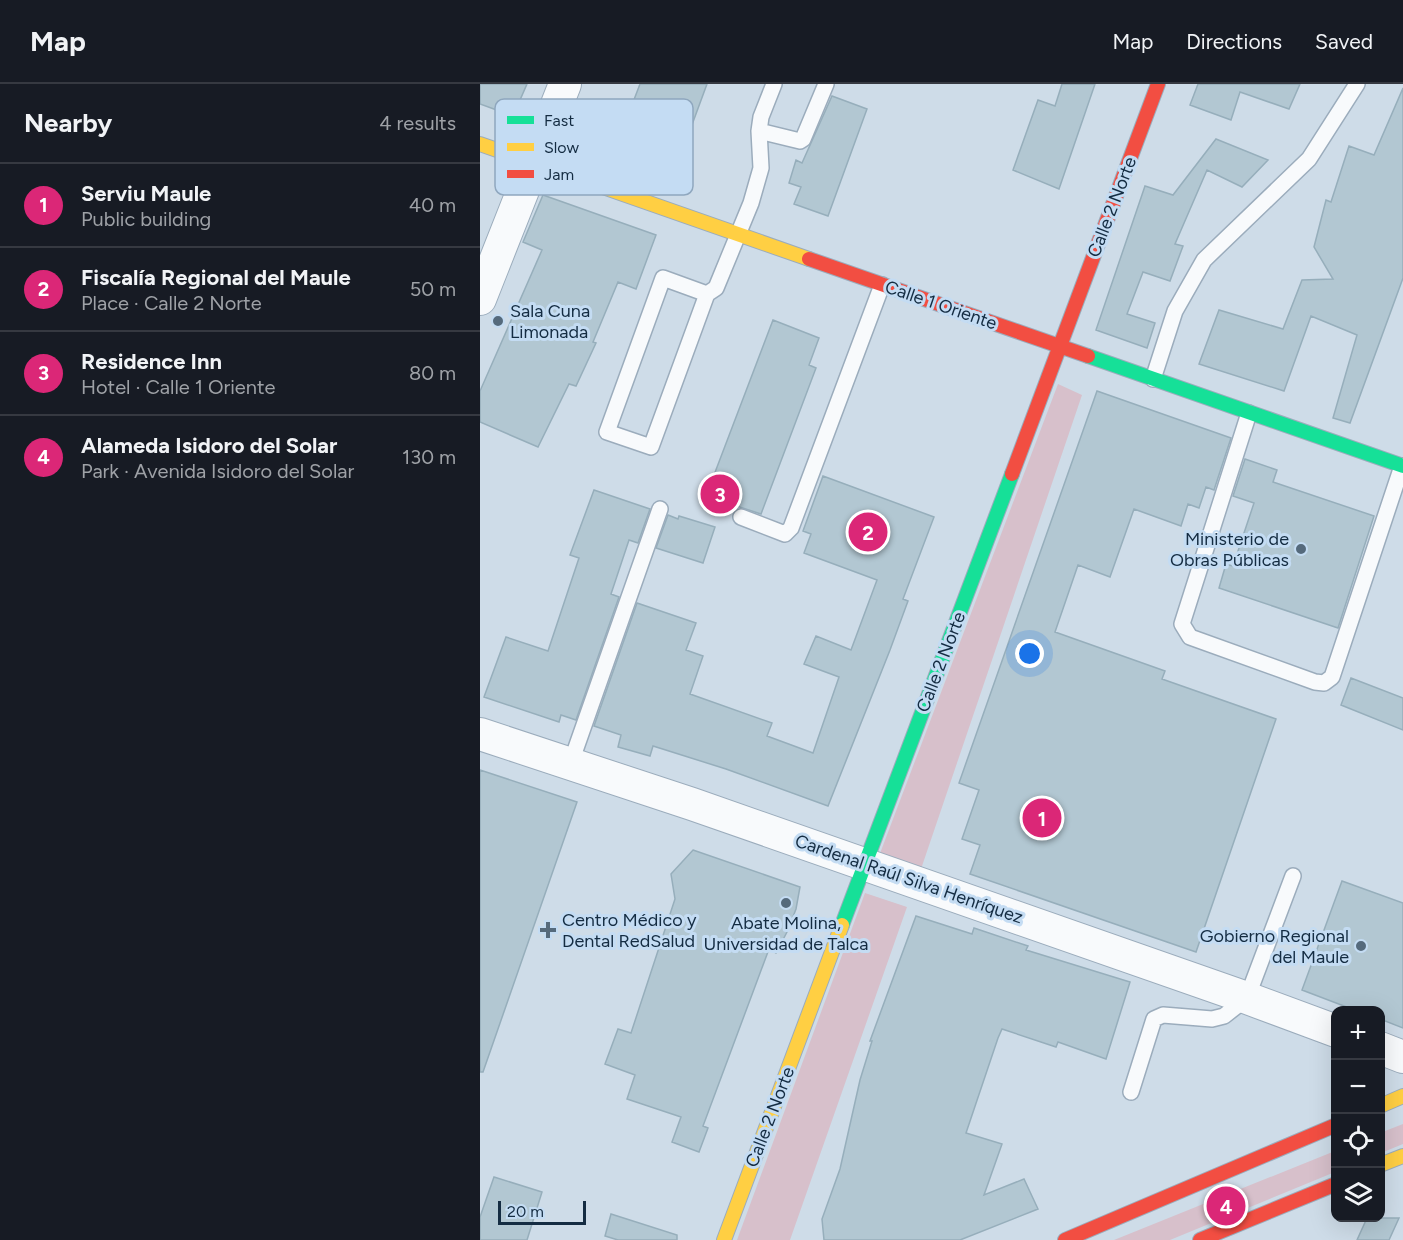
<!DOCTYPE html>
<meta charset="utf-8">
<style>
:root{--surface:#171b24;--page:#242831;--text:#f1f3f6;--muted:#9ea1a6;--line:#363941;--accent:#db2777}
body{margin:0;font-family:Figtree,sans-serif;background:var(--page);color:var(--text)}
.controls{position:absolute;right:18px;bottom:18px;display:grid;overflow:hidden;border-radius:12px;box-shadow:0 6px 24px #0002}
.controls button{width:54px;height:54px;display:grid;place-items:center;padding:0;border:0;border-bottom:2px solid var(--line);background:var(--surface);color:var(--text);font:30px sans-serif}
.scale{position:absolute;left:18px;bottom:15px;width:88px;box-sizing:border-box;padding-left:6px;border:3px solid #142c42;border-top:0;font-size:16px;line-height:21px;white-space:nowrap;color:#142c42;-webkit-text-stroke:4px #c4dcf3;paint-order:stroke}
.you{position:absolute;left:550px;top:570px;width:21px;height:21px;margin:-15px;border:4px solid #fff;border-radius:50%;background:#1a73e8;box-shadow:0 0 0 9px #1a73e833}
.badge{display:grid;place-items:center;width:39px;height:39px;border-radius:50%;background:var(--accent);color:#fff;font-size:20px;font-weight:700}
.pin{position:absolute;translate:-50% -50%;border:3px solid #fff;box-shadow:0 2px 6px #0006}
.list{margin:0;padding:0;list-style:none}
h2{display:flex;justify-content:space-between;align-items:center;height:78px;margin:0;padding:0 24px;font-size:26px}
h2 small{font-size:20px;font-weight:400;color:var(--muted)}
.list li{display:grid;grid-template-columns:39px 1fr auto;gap:18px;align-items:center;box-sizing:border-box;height:84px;padding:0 24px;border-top:2px solid var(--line)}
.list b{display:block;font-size:22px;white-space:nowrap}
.list p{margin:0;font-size:20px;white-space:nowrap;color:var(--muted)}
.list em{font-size:20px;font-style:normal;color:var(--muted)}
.icon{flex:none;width:33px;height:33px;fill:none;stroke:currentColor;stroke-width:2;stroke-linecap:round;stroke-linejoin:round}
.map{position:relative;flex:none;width:923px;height:1156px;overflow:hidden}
header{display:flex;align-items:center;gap:36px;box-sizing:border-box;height:84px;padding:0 30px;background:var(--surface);border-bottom:2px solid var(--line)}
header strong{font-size:28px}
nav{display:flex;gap:33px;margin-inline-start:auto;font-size:21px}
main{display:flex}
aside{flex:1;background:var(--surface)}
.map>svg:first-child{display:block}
.green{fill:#d7c0cb}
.building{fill:#b2c7d2;stroke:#96aebb;stroke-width:1.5}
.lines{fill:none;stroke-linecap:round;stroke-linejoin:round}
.lane-casing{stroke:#9bacbc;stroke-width:18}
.street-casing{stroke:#9bacbc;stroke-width:34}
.fast-casing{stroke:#9bacbc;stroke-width:16}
.slow-casing{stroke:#9bacbc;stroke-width:16}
.jam-casing{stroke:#9bacbc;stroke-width:16}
.lane{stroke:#f8fafc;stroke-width:15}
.street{stroke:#f8fafc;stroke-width:32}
.fast{stroke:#16e098;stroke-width:14}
.slow{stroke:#ffcf43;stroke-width:14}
.jam{stroke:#f24e42;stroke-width:14}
.poi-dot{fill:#556a7c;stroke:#c4dcf3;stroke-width:2}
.labels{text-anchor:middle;stroke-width:6;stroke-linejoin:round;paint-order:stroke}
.street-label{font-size:18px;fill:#142c42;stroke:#c4dcf3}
.poi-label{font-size:18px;fill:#142c42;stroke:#c4dcf3;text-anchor:start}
.key{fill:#c4dcf3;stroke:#8fa7be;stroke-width:1.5}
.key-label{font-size:16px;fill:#142c42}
</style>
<header>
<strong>Map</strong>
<nav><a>Map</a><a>Directions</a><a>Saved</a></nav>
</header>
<main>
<aside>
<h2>Nearby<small>4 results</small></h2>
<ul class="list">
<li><span class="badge">1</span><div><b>Serviu Maule</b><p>Public building</p></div><em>40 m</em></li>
<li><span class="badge">2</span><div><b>Fiscalía Regional del Maule</b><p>Place · Calle 2 Norte</p></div><em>50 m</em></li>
<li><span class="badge">3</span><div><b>Residence Inn</b><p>Hotel · Calle 1 Oriente</p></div><em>80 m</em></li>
<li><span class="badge">4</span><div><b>Alameda Isidoro del Solar</b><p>Park · Avenida Isidoro del Solar</p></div><em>130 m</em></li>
</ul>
</aside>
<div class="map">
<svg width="923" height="1156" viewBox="0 0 923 1156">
<rect width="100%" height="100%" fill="#cedce8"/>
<path class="green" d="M578,300L602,311L441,785L399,772Z
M385,809L427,823L310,1156H257Z
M923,1040V1060L901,1069L900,1049Z
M855,1067V1088L690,1156H634Z"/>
<path class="building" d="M0,0H47L33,32L0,20Z
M160,0H227L192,95L132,75L137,63L87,45L98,16L147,34Z
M582,0H615L579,105L533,86L558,16L575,22Z
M718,0H820L809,25L760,8L751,36L710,21Z
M923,4V194L870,339L853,334L877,251L831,232L804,307L719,280L739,226L803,245L822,196L853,195L834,163L846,116L851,118L869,62L894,71Z
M352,12L387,25L348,132L314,120L321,103L309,99L316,76L322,79Z
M736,55L788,76L762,103L727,86L695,160L703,162L690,197L663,188L647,230L675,239L667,264L616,246L665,102L693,111Z
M63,111L176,151L156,205L138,198L113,258L116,259L96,302L89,300L58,363L0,338V307L62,166L43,158Z
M293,236L339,254L329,281L336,284L281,430L226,412Z
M617,307L751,354L734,406L726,403L719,424L708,420L701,442L654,425L630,493L598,481L575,548L685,587L682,595L796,635L716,868L490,790L500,761L482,755L499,706L479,699Z
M765,375L797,386L793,398L894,432L858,544L739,504L746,480L753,482L774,419L753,412Z
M343,392L454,433L423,515L428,517L410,566L348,722L246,685L173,662L170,672L138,663L141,651L114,642L157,519L216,539L206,566L223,572L210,610L292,639L287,652L333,669L359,593L324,580L336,552L371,566L397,496L324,469L331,450L323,447Z
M114,406L170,425L158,459L149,456L131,510L139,513L96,636L81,631L79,638L4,613L26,553L68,567L99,474L90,471Z
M188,431L198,435L199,432L235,443L223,479L176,464Z
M871,594L923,614V646L861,621Z
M0,686L97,718L3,988H0Z
M213,766L320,803L316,825L307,848L296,869L289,865L223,1042L228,1044L219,1068L192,1058L201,1033L147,1015L155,991L125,980L138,945L151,949L195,815L191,790Z
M862,797L923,819V944L900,935V927H877L822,906Z
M436,832L492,850L494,844L548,862L546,866L650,898L626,975L578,958L576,963L522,945L518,954L486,1049L522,1060L504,1111L544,1095L558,1125L480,1156H344L342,1135L360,1085L380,996L392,957H390Z
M14,1093L62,1108L47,1156H0V1133Z
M131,1130L197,1151V1156H138L125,1152Z
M887,1134H919L909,1156H877Z"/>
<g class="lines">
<g class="lane-casing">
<path id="lane" d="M279,47L320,57L323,55L346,0
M227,210L183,194L127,348L171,363L227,210L236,204L271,119L281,84L279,47L281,33L294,0
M673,295L695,227L724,176L829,75L877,0
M769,329L702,540L710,553L835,598L844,599L852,593L922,382
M261,433L305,450L311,444L402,201
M90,681L180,425
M651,1008L674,935L683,931L732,935L744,932L767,914L813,792"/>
</g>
<g class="street-casing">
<path id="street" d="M0,215L85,0
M0,650L212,720L767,914L856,947
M900,964L923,973"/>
</g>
<g class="fast-casing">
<path id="fast" d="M608,272L923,382
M362,841L532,390"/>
</g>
<g class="slow-casing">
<path id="slow" d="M0,60L329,175
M900,1022L923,1012
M900,1081L923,1072
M244,1156L362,841"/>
</g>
<g class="jam-casing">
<path id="jam" d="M329,175L608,272
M532,390L678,0
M585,1156L856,1041
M720,1156L856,1100"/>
</g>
<use href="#lane" class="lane"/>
<use href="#street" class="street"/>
<use href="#fast" class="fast"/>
<use href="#slow" class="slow"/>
<use href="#jam" class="jam"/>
</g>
<g class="poi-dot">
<circle cx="18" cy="237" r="6"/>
<circle cx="821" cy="465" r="6"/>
<circle cx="306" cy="819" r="6"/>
<path d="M65 837h6v6h6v6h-6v6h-6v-6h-6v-6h6z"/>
<circle cx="881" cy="862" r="6"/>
</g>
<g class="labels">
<g class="street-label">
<text transform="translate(632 123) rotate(-69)" y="6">Calle 2 Norte</text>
<text transform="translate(461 221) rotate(19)" y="6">Calle 1 Oriente</text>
<text transform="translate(461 578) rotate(-69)" y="6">Calle 2 Norte</text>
<text transform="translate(429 795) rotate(19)" y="6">Cardenal Raúl Silva Henríquez</text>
<text transform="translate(290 1033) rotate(-69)" y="6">Calle 2 Norte</text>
</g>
<g class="poi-label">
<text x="30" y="233">Sala Cuna<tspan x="30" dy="21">Limonada</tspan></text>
<text x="809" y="461" text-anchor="end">Ministerio de<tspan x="809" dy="21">Obras Públicas</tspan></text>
<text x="82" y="842">Centro Médico y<tspan x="82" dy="21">Dental RedSalud</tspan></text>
<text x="306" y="845" text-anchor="middle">Abate Molina,<tspan x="306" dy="21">Universidad de Talca</tspan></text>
<text x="869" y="858" text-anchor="end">Gobierno Regional<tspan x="869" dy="21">del Maule</tspan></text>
</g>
</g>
<rect x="15" y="15" width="198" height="96" rx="9" class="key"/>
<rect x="27" y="32" width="27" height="8" fill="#16e098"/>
<rect x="27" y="59" width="27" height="8" fill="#ffcf43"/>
<rect x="27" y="86" width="27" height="8" fill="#f24e42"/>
<g class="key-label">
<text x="64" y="42">Fast</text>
<text x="64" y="69">Slow</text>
<text x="64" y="96">Jam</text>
</g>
</svg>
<div class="controls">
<button>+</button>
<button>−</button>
<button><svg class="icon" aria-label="locate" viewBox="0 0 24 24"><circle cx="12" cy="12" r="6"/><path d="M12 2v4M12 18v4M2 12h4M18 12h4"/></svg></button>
<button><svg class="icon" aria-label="layers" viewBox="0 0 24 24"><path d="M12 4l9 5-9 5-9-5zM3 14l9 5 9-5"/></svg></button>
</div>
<div class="scale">20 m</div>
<div class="you"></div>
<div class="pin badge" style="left:562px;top:734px">1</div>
<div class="pin badge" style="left:388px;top:448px">2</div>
<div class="pin badge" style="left:240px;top:410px">3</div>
<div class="pin badge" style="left:746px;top:1122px">4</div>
</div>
</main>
